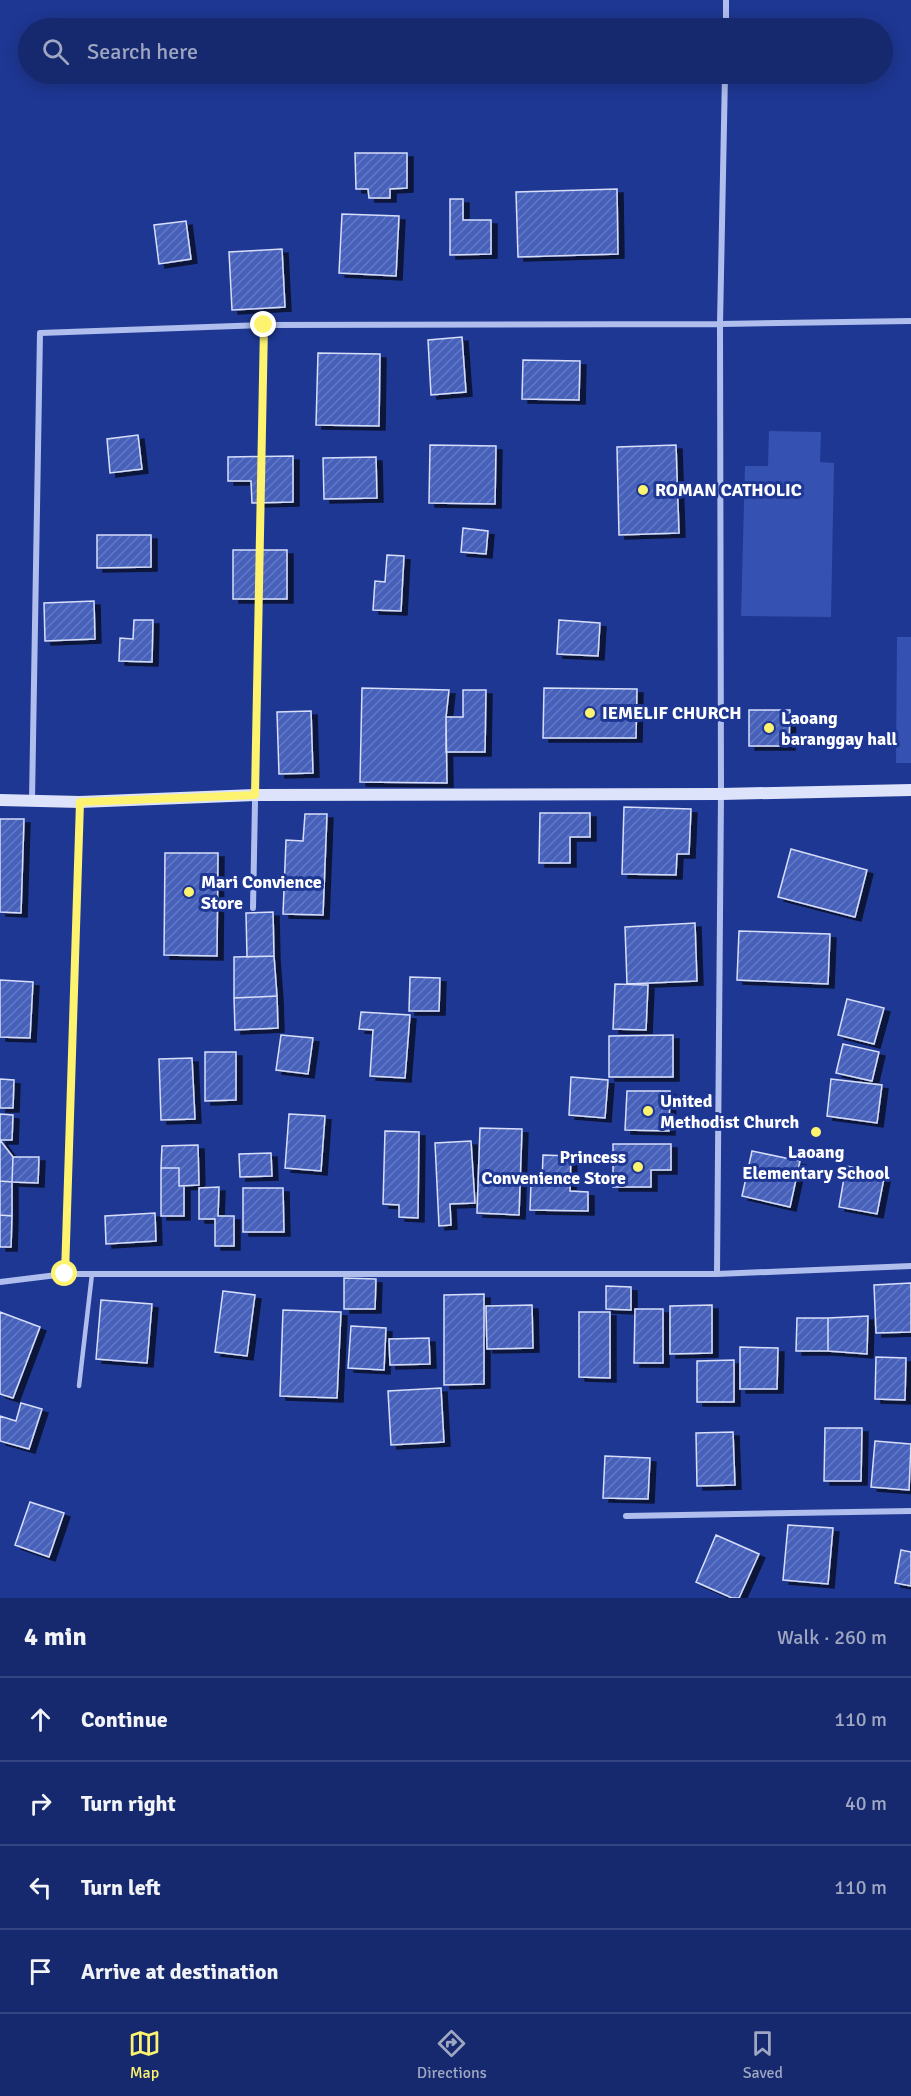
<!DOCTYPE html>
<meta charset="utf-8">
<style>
:root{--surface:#16296e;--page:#1f3173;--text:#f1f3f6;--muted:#9ea6c2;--line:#354581;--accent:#fdf36f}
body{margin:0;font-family:Signika,sans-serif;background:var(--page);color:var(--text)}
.stop{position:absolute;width:18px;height:18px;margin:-14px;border:4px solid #fdf36f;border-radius:50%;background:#fff}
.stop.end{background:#fdf36f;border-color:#fff;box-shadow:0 2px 6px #0008}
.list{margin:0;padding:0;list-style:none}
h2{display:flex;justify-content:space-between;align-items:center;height:78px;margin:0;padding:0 24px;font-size:26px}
h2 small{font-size:20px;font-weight:400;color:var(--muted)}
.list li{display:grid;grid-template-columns:39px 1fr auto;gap:18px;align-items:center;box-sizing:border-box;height:84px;padding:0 24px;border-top:2px solid var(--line)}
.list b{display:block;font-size:22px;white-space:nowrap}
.list em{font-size:20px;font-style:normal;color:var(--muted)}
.icon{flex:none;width:33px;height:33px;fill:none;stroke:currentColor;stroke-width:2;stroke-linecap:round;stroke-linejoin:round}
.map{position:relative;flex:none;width:911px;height:1598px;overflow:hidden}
.search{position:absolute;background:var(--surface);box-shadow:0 3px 15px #0003;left:18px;right:18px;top:18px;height:66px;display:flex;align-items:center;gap:15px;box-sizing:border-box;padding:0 21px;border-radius:33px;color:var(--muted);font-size:22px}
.sheet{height:414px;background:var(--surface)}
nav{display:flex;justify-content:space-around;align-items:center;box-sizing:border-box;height:84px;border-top:2px solid var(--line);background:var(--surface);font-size:16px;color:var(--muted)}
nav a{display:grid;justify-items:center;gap:3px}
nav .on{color:var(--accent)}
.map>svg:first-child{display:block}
.pitch{fill:#3551b1}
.building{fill:url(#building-hatch);stroke:#d6defa;stroke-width:1.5;filter:url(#shadow)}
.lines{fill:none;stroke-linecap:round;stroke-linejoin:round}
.lane{stroke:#b0beee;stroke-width:4.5}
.street{stroke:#b0beee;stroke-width:6}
.secondary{stroke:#dde3fa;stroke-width:12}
.route{stroke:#fdf36f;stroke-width:8}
.poi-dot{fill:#fdf36f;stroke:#1e3793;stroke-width:2}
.labels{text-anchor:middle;stroke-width:6;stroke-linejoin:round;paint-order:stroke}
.poi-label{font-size:18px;font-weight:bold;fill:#fff;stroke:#1e3793;text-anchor:start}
</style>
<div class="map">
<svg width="911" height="1598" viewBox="0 0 911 1598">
<defs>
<pattern id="building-hatch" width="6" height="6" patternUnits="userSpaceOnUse" patternTransform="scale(1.5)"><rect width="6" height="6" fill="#4761b9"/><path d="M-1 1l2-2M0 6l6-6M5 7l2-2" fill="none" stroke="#6379c4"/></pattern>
<filter id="shadow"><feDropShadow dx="6" dy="4" stdDeviation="0" flood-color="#0009"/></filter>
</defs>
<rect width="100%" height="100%" fill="#1e3793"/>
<path class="pitch" d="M769,431L821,432L820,462L834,463L831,617L741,616L745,466H768Z
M897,637H911V763H896Z"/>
<path class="building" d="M355,153H407V188L390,189V198H369L368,189H356Z
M617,189L618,254L518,257L516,192Z
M450,199H463V220H491V254L450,255Z
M342,214L399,216L396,276L339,273Z
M186,221L191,259L159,264L154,225Z
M282,249L285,307L232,310L229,252Z
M462,337L466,392L431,395L428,340Z
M318,353L380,354L379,426L316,425Z
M523,360L580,361L579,400L522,399Z
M138,435L142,469L110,473L107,439Z
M430,445L496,446L495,504L429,503Z
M676,445L679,533L619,535L617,447Z
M293,456V502L252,503L251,481H228V457Z
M376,457L377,498L324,499L323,458Z
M463,528L488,531L486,554L461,552Z
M97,535H151V567L97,568Z
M233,550H287V599H233Z
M387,555L404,556L401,611L373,610L375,581L385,582Z
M94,601L95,639L45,641L44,603Z
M134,620H153L152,662L119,661L120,638L133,639Z
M559,620L600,623L598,656L557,654Z
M362,688L449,690L446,717L447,783L360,782Z
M544,688L637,689L636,738H543Z
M463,690H486L485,752H446V717H463Z
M749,710H790L789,746H749Z
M311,711L313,773L279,774L277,712Z
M624,807L691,809L689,854H677L676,875L622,874Z
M540,813H590V837H570V863H539Z
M305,814H327L323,915L283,914L286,840L303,841Z
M0,819H24L21,913L0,912Z
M791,849L867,870L855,917L778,897Z
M165,853H218L217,956L164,955Z
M273,912L274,956L247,957L246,913Z
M695,923L697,981L627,984L625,927Z
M739,931L830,934L828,984L737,980Z
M274,956L277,996L234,998V957Z
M410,977L440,978L439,1011H409Z
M0,980L33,982L30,1038L0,1037Z
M615,984L648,985L646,1030L613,1029Z
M277,996L278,1028L235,1030L234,998Z
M847,999L884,1008L874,1044L838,1035Z
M361,1012L410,1015L405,1078L370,1076L373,1030L359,1029Z
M281,1035L313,1038L308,1074L276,1070Z
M673,1035V1077H609V1036Z
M843,1044L879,1052L872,1081L836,1073Z
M205,1052H236V1100L205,1101Z
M192,1058L195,1119L161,1120L159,1059Z
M571,1077L608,1080L605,1118L569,1115Z
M0,1079L14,1080L13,1108H0Z
M831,1079L882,1085L877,1123L827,1116Z
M627,1091H670L669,1131L625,1130Z
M0,1114L13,1115L12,1140H0Z
M289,1114L325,1116L321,1171L285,1168Z
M480,1128L522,1129L519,1215L477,1213Z
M385,1131L419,1132L418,1218L399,1217V1205L383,1204Z
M0,1140L13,1157L12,1182L0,1181Z
M471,1141L475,1203L450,1204L451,1225L439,1226L435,1143Z
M613,1144H671V1170H651V1187H613Z
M198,1145L199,1185L179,1186V1168H161L162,1146Z
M752,1151L800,1161L790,1207L742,1196Z
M271,1153L272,1176L240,1177L239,1154Z
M543,1155L571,1156L570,1191L588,1192V1211L530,1210L531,1182H542Z
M13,1157H39L38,1183L12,1182Z
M846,1166L885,1173L877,1214L839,1207Z
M161,1168H179V1186H184V1216H161Z
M0,1181L12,1182V1216L0,1215Z
M219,1187L218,1216H234V1246H215V1219H199V1188Z
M243,1188H283L284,1232H243Z
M155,1213L156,1241L106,1244L105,1216Z
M0,1215L12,1216L11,1247H0Z
M344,1278L376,1279L375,1309H344Z
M911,1283V1332L876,1333L874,1285Z
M606,1286L631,1287V1310L606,1309Z
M223,1291L255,1295L247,1356L215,1352Z
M484,1294V1384L444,1385V1295Z
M101,1300L152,1304L147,1363L96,1359Z
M532,1305L533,1348L487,1349L486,1306Z
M712,1305V1353L670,1354V1306Z
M635,1309H663V1363H634Z
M283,1310L341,1312L337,1398L280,1396Z
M0,1312L40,1327L13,1398L0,1394Z
M579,1312H610V1378L579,1377Z
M868,1316L867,1354L828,1351V1318Z
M797,1318H828V1351H796Z
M351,1326L386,1328L384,1370L348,1368Z
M429,1338L430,1364L390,1365L389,1339Z
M740,1347L778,1348L777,1389H740Z
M876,1357L906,1358L905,1400L875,1399Z
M734,1360V1402H697V1361Z
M441,1388L444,1442L391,1445L388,1391Z
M21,1403L42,1409L29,1449L0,1441V1416L16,1421Z
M825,1428H862L861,1481H824Z
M733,1432L735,1485L697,1486L696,1433Z
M875,1441L911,1444L909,1490L871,1487Z
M605,1456L650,1458L648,1499L603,1498Z
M30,1502L64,1513L49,1557L15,1545Z
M788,1525L833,1528L828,1584L783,1580Z
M716,1535L759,1554L739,1598H732L696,1582Z
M901,1550L911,1552V1586L895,1583Z"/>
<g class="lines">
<path class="lane" d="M79,1386L92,1274"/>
<path class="street" d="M726,28V0
M32,800L40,333L264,325L720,324L911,321
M253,908L264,325
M65,1274L80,802
M717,1274L721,794L720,324L725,74
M0,1282L65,1274H717L911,1266
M626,1516L911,1511"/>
<path class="secondary" d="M0,800L80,802L255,795L721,794L911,790"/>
</g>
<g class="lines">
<path class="route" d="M65,1274L80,802L255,795L264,325"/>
</g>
<g class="poi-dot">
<circle cx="643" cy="490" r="6"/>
<circle cx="590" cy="713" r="6"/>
<circle cx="769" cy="728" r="6"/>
<circle cx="189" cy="892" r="6"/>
<circle cx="648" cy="1111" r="6"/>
<circle cx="816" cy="1132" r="6"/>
<circle cx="638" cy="1167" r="6"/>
</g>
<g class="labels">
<g class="poi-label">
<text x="655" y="496">ROMAN CATHOLIC</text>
<text x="602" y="719">IEMELIF CHURCH</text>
<text x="781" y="724">Laoang<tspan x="781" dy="21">baranggay hall</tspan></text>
<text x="201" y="888">Mari Convience<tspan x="201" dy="21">Store</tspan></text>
<text x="660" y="1107">United<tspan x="660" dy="21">Methodist Church</tspan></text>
<text x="816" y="1158" text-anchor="middle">Laoang<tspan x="816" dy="21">Elementary School</tspan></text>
<text x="626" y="1163" text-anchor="end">Princess<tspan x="626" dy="21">Convenience Store</tspan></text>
</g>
</g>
</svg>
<div class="stop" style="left:65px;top:1274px"></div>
<div class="stop end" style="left:264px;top:325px"></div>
<div class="search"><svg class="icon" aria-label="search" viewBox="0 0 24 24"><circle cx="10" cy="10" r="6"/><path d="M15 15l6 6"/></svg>Search here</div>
</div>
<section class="sheet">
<h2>4 min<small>Walk · 260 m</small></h2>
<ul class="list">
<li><svg class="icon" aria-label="ahead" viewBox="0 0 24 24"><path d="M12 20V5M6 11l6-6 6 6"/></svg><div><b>Continue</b></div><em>110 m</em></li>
<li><svg class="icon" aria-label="right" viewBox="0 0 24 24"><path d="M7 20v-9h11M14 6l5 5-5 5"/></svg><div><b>Turn right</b></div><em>40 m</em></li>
<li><svg class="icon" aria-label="left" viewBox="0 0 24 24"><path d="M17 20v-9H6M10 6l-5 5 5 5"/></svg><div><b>Turn left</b></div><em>110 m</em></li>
<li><svg class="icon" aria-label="arrive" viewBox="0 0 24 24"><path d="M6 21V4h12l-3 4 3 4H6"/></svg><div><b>Arrive at destination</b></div></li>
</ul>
</section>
<nav>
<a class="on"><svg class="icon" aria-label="map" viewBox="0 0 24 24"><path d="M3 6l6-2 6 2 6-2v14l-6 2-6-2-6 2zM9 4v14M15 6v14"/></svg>Map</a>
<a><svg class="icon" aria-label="directions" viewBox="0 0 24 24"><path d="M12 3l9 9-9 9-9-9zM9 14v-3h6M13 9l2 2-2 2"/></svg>Directions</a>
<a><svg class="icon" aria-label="saved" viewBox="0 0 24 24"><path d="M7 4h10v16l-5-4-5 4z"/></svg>Saved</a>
</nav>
